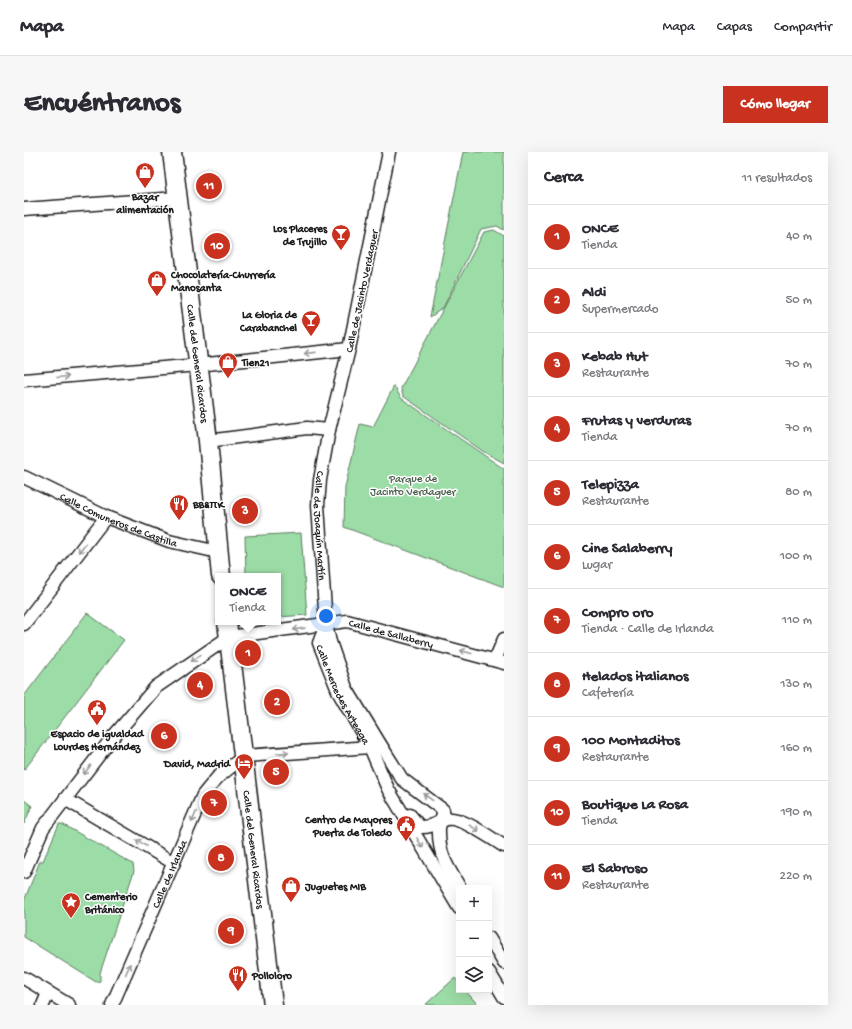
<!DOCTYPE html>
<html lang="es">
<meta charset="utf-8">
<style>
:root{--surface:#fff;--page:#f7f7f7;--text:#2b2b33;--muted:#7c7c81;--line:#e1e1e2;--accent:#c8321e}
body{margin:0;font-family:"Gochi Hand",sans-serif;background:var(--page);color:var(--text)}
.controls{position:absolute;right:12px;bottom:12px;display:grid;overflow:hidden;border-radius:0px;box-shadow:0 4px 16px #0002}
.controls button{width:36px;height:36px;display:grid;place-items:center;padding:0;border:0;border-bottom:1px solid var(--line);background:var(--surface);color:var(--text);font:20px sans-serif}
.you{position:absolute;left:302px;top:464px;width:14px;height:14px;margin:-10px;border:3px solid #fff;border-radius:50%;background:#1a73e8;box-shadow:0 0 0 6px #1a73e833}
.badge{display:grid;place-items:center;width:26px;height:26px;border-radius:50%;background:var(--accent);color:#fff;font-size:13px;font-weight:700}
.pin{position:absolute;translate:-50% -50%;border:2px solid #fff;box-shadow:0 1px 4px #0006}
.popup{position:absolute;left:191px;top:421px;width:66px;height:52px;box-sizing:border-box;display:grid;place-content:center;border-radius:0px;background:var(--surface);filter:drop-shadow(0 1px 3px #0005);font-size:13px;white-space:nowrap;color:var(--muted)}
.popup b{font-size:15px;color:var(--text)}
.popup::after{content:'';position:absolute;left:50%;top:100%;margin-left:-8px;border:8px solid transparent;border-top-color:var(--surface)}
.list{margin:0;padding:0;list-style:none}
h2{display:flex;justify-content:space-between;align-items:center;height:52px;margin:0;padding:0 16px;font-size:17px}
h2 small{font-size:13px;font-weight:400;color:var(--muted)}
.list li{display:grid;grid-template-columns:26px 1fr auto;gap:12px;align-items:center;box-sizing:border-box;height:64px;padding:0 16px;border-top:1px solid var(--line)}
.list b{display:block;font-size:15px;white-space:nowrap}
.list p{margin:0;font-size:13px;white-space:nowrap;color:var(--muted)}
.list em{font-size:13px;font-style:normal;color:var(--muted)}
.icon{flex:none;width:22px;height:22px;fill:none;stroke:currentColor;stroke-width:2;stroke-linecap:round;stroke-linejoin:round}
.map{position:relative;flex:none;width:480px;height:853px;overflow:hidden;border-radius:0px}
header{display:flex;align-items:center;gap:24px;box-sizing:border-box;height:56px;padding:0 20px;background:var(--surface);border-bottom:1px solid var(--line)}
header strong{font-size:19px}
nav{display:flex;gap:22px;margin-inline-start:auto;font-size:14px}
.intro{display:flex;align-items:center;justify-content:space-between;box-sizing:border-box;height:96px;padding:0 24px}
h1{margin:0;font-size:28px}
.button{padding:10px 18px;border-radius:0px;background:var(--accent);color:#fff;font-size:14px;font-weight:700}
main{display:flex;gap:24px;padding:0 24px}
aside{flex:1;background:var(--surface);border-radius:0px;box-shadow:0 4px 16px #0002}
.map>svg:first-child{display:block}
.green{fill:#9cdca6;stroke:#5c7c61}
.lines{fill:none;stroke-linecap:round;stroke-linejoin:round}
.minor-casing{stroke:#1c1c1c;stroke-width:15}
.primary-casing{stroke:#1c1c1c;stroke-width:21}
.minor{stroke:#fff;stroke-width:12}
.primary{stroke:#fff;stroke-width:18}
.oneway{stroke:#999}
.labels{text-anchor:middle;stroke-width:3;stroke-linejoin:round;paint-order:stroke}
.poi-label{font-size:11px;font-weight:bold;fill:#1c1c1c;stroke:#fff;text-anchor:start}
.street-label{font-size:11px;fill:#1c1c1c;stroke:#fff}
.park-label{font-size:11px;fill:#495f4c;stroke:#fff}
</style>
<header>
<strong>Mapa</strong>
<nav><a>Mapa</a><a>Capas</a><a>Compartir</a></nav>
</header>
<div class="intro"><h1>Encuéntranos</h1><a class="button">Cómo llegar</a></div>
<main>
<div class="map">
<svg width="480" height="853" viewBox="0 0 480 853">
<rect width="100%" height="100%" fill="#fff"/>
<filter id="ink" filterUnits="userSpaceOnUse"><feTurbulence type="fractalNoise" baseFrequency=".025" numOctaves="2"/><feDisplacementMap in="SourceGraphic" scale="8" xChannelSelector="R" yChannelSelector="G"/><feConvolveMatrix kernelMatrix="1 2 1 2 8 2 1 2 1" color-interpolation-filters="sRGB"/></filter>
<g filter="url(#ink)">
<path class="green" d="M439,0H480V78L473,74L457,77L419,156L406,165Z
M470,78L480,84V311L460,300L379,244L377,236L460,80Z
M370,234L377,246L480,317V435L320,375L321,335L336,272L349,275Z
M277,381L283,463L254,465V424H222L221,384Z
M63,461L100,488L0,618V544Z
M0,648L8,654L0,672Z
M35,672H38L109,712L110,719L76,821V829L72,830L0,785V749L16,709H19Z
M431,826L435,831V838H441L454,853H401Z"/>
<g class="lines">
<g class="minor-casing">
<g id="minor">
<path id="s1" d="M365,0L325,197L305,278L296,328L294,353L302,473L306,490L322,536L356,592L378,627L419,658C420,665 416,669 415,676C414,702 423,714 436,736"/>
<path d="M0,57L153,46"/>
<path d="M0,228L174,213L325,197"/>
<path d="M184,289L283,276L305,278"/>
<path id="s2" d="M0,325L82,365L145,389L194,400"/>
<path d="M0,472L82,365"/>
<path id="s3" d="M302,473L295,491L315,541L346,595L364,637L435,756"/>
<path d="M471,508L480,487"/>
<path d="M41,647L150,711"/>
<path d="M386,663L396,675C408,676 413,670 423,667C437,664 468,687 480,694"/>
<path id="s4" d="M0,720L19,676L88,586L132,535L205,485L323,469L480,511"/>
<path d="M465,786L480,811"/>
<path d="M465,820L480,845"/>
<path d="M0,826L45,853"/>
<path d="M19,853L24,841"/>
<path id="s5" d="M88,853L179,643L193,626L220,604L346,595"/>
</g>
</g>
<g class="primary-casing">
<g id="primary">
<path id="s6" d="M148,0L184,289L197,424"/>
<path id="s7" d="M203,470L249,853"/>
</g>
</g>
<use href="#minor" class="minor"/>
<use href="#primary" class="primary"/>
</g>
<defs><path id="oneway-shaft" d="M-6 0H5M1.5-3L5.5 0L1.5 3" fill="none" stroke-width="1.6" stroke-linecap="round" stroke-linejoin="round"/></defs>
<g class="oneway">
<use href="#oneway-shaft" transform="translate(286 201) rotate(174)"/>
<use href="#oneway-shaft" transform="translate(39 225) rotate(-5)"/>
<use href="#oneway-shaft" transform="translate(58 396) rotate(128)"/>
<use href="#oneway-shaft" transform="translate(275 477) rotate(172)"/>
<use href="#oneway-shaft" transform="translate(442 500) rotate(-165)"/>
<use href="#oneway-shaft" transform="translate(172 506) rotate(145)"/>
<use href="#oneway-shaft" transform="translate(259 601) rotate(-4)"/>
<use href="#oneway-shaft" transform="translate(63 618) rotate(128)"/>
<use href="#oneway-shaft" transform="translate(404 645) rotate(-144)"/>
<use href="#oneway-shaft" transform="translate(170 665) rotate(113)"/>
<use href="#oneway-shaft" transform="translate(450 676) rotate(31)"/>
<use href="#oneway-shaft" transform="translate(117 691) rotate(-150)"/>
<use href="#oneway-shaft" transform="translate(396 691) rotate(59)"/>
<use href="#oneway-shaft" transform="translate(104 817) rotate(-66)"/>
</g>
</g>
<defs>
<g id="shop-pin" transform="scale(1)"><path d="M0 17L-7.5 6A9.5 9.5 0 1 1 7.5 6Z" fill="#c8321e" stroke="#fff"/><path d="M-5-2.5h2.3a2.7 3.5 0 0 1 5.4 0H5L5.5 6h-11ZM-1.5-2.5h3a1.5 2.3 0 0 0-3 0Z" fill="#fff"/></g>
<g id="bar-pin" transform="scale(1)"><path d="M0 17L-7.5 6A9.5 9.5 0 1 1 7.5 6Z" fill="#c8321e" stroke="#fff"/><path d="M-6-5H6L.8 .8V4.5H3.5V6h-7V4.5H-.8V.8Z" fill="#fff"/></g>
<g id="restaurant-pin" transform="scale(1)"><path d="M0 17L-7.5 6A9.5 9.5 0 1 1 7.5 6Z" fill="#c8321e" stroke="#fff"/><path d="M-5-6h1v4h1v-4h1v4h1v-4h1v5L-1.5 .5V6h-2V.5L-5-1ZM5-6V6H3V1.5H1.5Q1.5-4 5-6Z" fill="#fff"/></g>
<g id="civic-pin" transform="scale(1)"><path d="M0 17L-7.5 6A9.5 9.5 0 1 1 7.5 6Z" fill="#c8321e" stroke="#fff"/><path d="M-.6-6.5H3V-4.5H.6V-3L4-1V1h2V6H-6V1h2V-1L-.6-3ZM-1.2 2.5V6h2.4V2.5Z" fill="#fff"/></g>
<g id="hotel-pin" transform="scale(1)"><path d="M0 17L-7.5 6A9.5 9.5 0 1 1 7.5 6Z" fill="#c8321e" stroke="#fff"/><path d="M-6-4.5h1.5V1H6V5H4.5V3h-9V5H-6ZM-4 0a1.8 1.8 0 1 1 3.6 0ZM.5 0V-2.5h3Q6-2.5 6 0Z" fill="#fff"/></g>
<g id="sight-pin" transform="scale(1)"><path d="M0 17L-7.5 6A9.5 9.5 0 1 1 7.5 6Z" fill="#c8321e" stroke="#fff"/><path d="M0-6L1.8-2.2L6-1.7L2.9 1.2L3.7 5.4L0 3.3L-3.7 5.4L-2.9 1.2L-6-1.7L-1.8-2.2Z" fill="#fff"/></g>
</defs>
<g fill-rule="evenodd">
<use href="#shop-pin" x="121" y="20"/>
<use href="#bar-pin" x="317" y="82"/>
<use href="#shop-pin" x="133" y="128"/>
<use href="#bar-pin" x="287" y="168"/>
<use href="#shop-pin" x="204" y="210"/>
<use href="#restaurant-pin" x="155" y="352"/>
<use href="#civic-pin" x="73" y="557"/>
<use href="#hotel-pin" x="220" y="611"/>
<use href="#civic-pin" x="382" y="673"/>
<use href="#shop-pin" x="267" y="734"/>
<use href="#sight-pin" x="47" y="750"/>
<use href="#restaurant-pin" x="214" y="823"/>
</g>
<g class="labels">
<g class="poi-label">
<text x="121" y="48" text-anchor="middle">Bazar<tspan x="121" dy="13">alimentación</tspan></text>
<text x="303" y="80" text-anchor="end">Los Placeres<tspan x="303" dy="13">de Trujillo</tspan></text>
<text x="147" y="126">Chocolatería-Churrería<tspan x="147" dy="13">Manosanta</tspan></text>
<text x="273" y="166" text-anchor="end">La Gloria de<tspan x="273" dy="13">Carabanchel</tspan></text>
<text x="218" y="214">Tien21</text>
<text x="169" y="356">BB&amp;πK</text>
<text x="73" y="585" text-anchor="middle">Espacio de igualdad<tspan x="73" dy="13">Lourdes Hernández</tspan></text>
<text x="206" y="615" text-anchor="end">David, Madrid</text>
<text x="368" y="671" text-anchor="end">Centro de Mayores<tspan x="368" dy="13">Puerta de Toledo</tspan></text>
<text x="281" y="738">Juguetes MIB</text>
<text x="61" y="748">Cementerio<tspan x="61" dy="13">Británico</tspan></text>
<text x="228" y="827">Polloloro</text>
</g>
<g class="street-label">
<text transform="translate(337 139) rotate(-78)" y="4">Calle de Jacinto Verdaguer</text>
<text dy="4" stroke="none"><textPath href="#s6" startOffset="213">Calle del General Ricardos</textPath></text>
<text dy="4" stroke="none"><textPath href="#s2" startOffset="104">Calle Comuneros de Castilla</textPath></text>
<text dy="4" stroke="none"><textPath href="#s1" startOffset="381">Calle de Joaquín Martín</textPath></text>
<text dy="4" stroke="none"><textPath href="#s4" startOffset="482">Calle de Sallaberry</textPath></text>
<text dy="4" stroke="none"><textPath href="#s3" startOffset="76">Calle Mercedes Arteaga</textPath></text>
<text dy="4" stroke="none"><textPath href="#s7" startOffset="229">Calle del General Ricardos</textPath></text>
<text dy="4" stroke="none"><textPath href="#s5" startOffset="143">Calle de Irlanda</textPath></text>
</g>
<g class="park-label">
<text x="389" y="330">Parque de<tspan x="389" dy="13">Jacinto Verdaguer</tspan></text>
</g>
</g>
</svg>
<div class="controls">
<button>+</button>
<button>−</button>
<button><svg class="icon" aria-label="layers" viewBox="0 0 24 24"><path d="M12 4l9 5-9 5-9-5zM3 14l9 5 9-5"/></svg></button>
</div>
<div class="you"></div>
<div class="pin badge" style="left:224px;top:501px">1</div>
<div class="popup"><b>ONCE</b>Tienda</div>
<div class="pin badge" style="left:253px;top:550px">2</div>
<div class="pin badge" style="left:221px;top:359px">3</div>
<div class="pin badge" style="left:176px;top:533px">4</div>
<div class="pin badge" style="left:252px;top:620px">5</div>
<div class="pin badge" style="left:140px;top:584px">6</div>
<div class="pin badge" style="left:190px;top:651px">7</div>
<div class="pin badge" style="left:197px;top:706px">8</div>
<div class="pin badge" style="left:207px;top:779px">9</div>
<div class="pin badge" style="left:193px;top:94px">10</div>
<div class="pin badge" style="left:185px;top:34px">11</div>
</div>
<aside>
<h2>Cerca<small>11 resultados</small></h2>
<ul class="list">
<li><span class="badge">1</span><div><b>ONCE</b><p>Tienda</p></div><em>40 m</em></li>
<li><span class="badge">2</span><div><b>Aldi</b><p>Supermercado</p></div><em>50 m</em></li>
<li><span class="badge">3</span><div><b>Kebab Hut</b><p>Restaurante</p></div><em>70 m</em></li>
<li><span class="badge">4</span><div><b>Frutas y verduras</b><p>Tienda</p></div><em>70 m</em></li>
<li><span class="badge">5</span><div><b>Telepizza</b><p>Restaurante</p></div><em>80 m</em></li>
<li><span class="badge">6</span><div><b>Cine Salaberry</b><p>Lugar</p></div><em>100 m</em></li>
<li><span class="badge">7</span><div><b>Compro oro</b><p>Tienda · Calle de Irlanda</p></div><em>110 m</em></li>
<li><span class="badge">8</span><div><b>Helados italianos</b><p>Cafetería</p></div><em>130 m</em></li>
<li><span class="badge">9</span><div><b>100 Montaditos</b><p>Restaurante</p></div><em>160 m</em></li>
<li><span class="badge">10</span><div><b>Boutique La Rosa</b><p>Tienda</p></div><em>190 m</em></li>
<li><span class="badge">11</span><div><b>El Sabroso</b><p>Restaurante</p></div><em>220 m</em></li>
</ul>
</aside>
</main>
